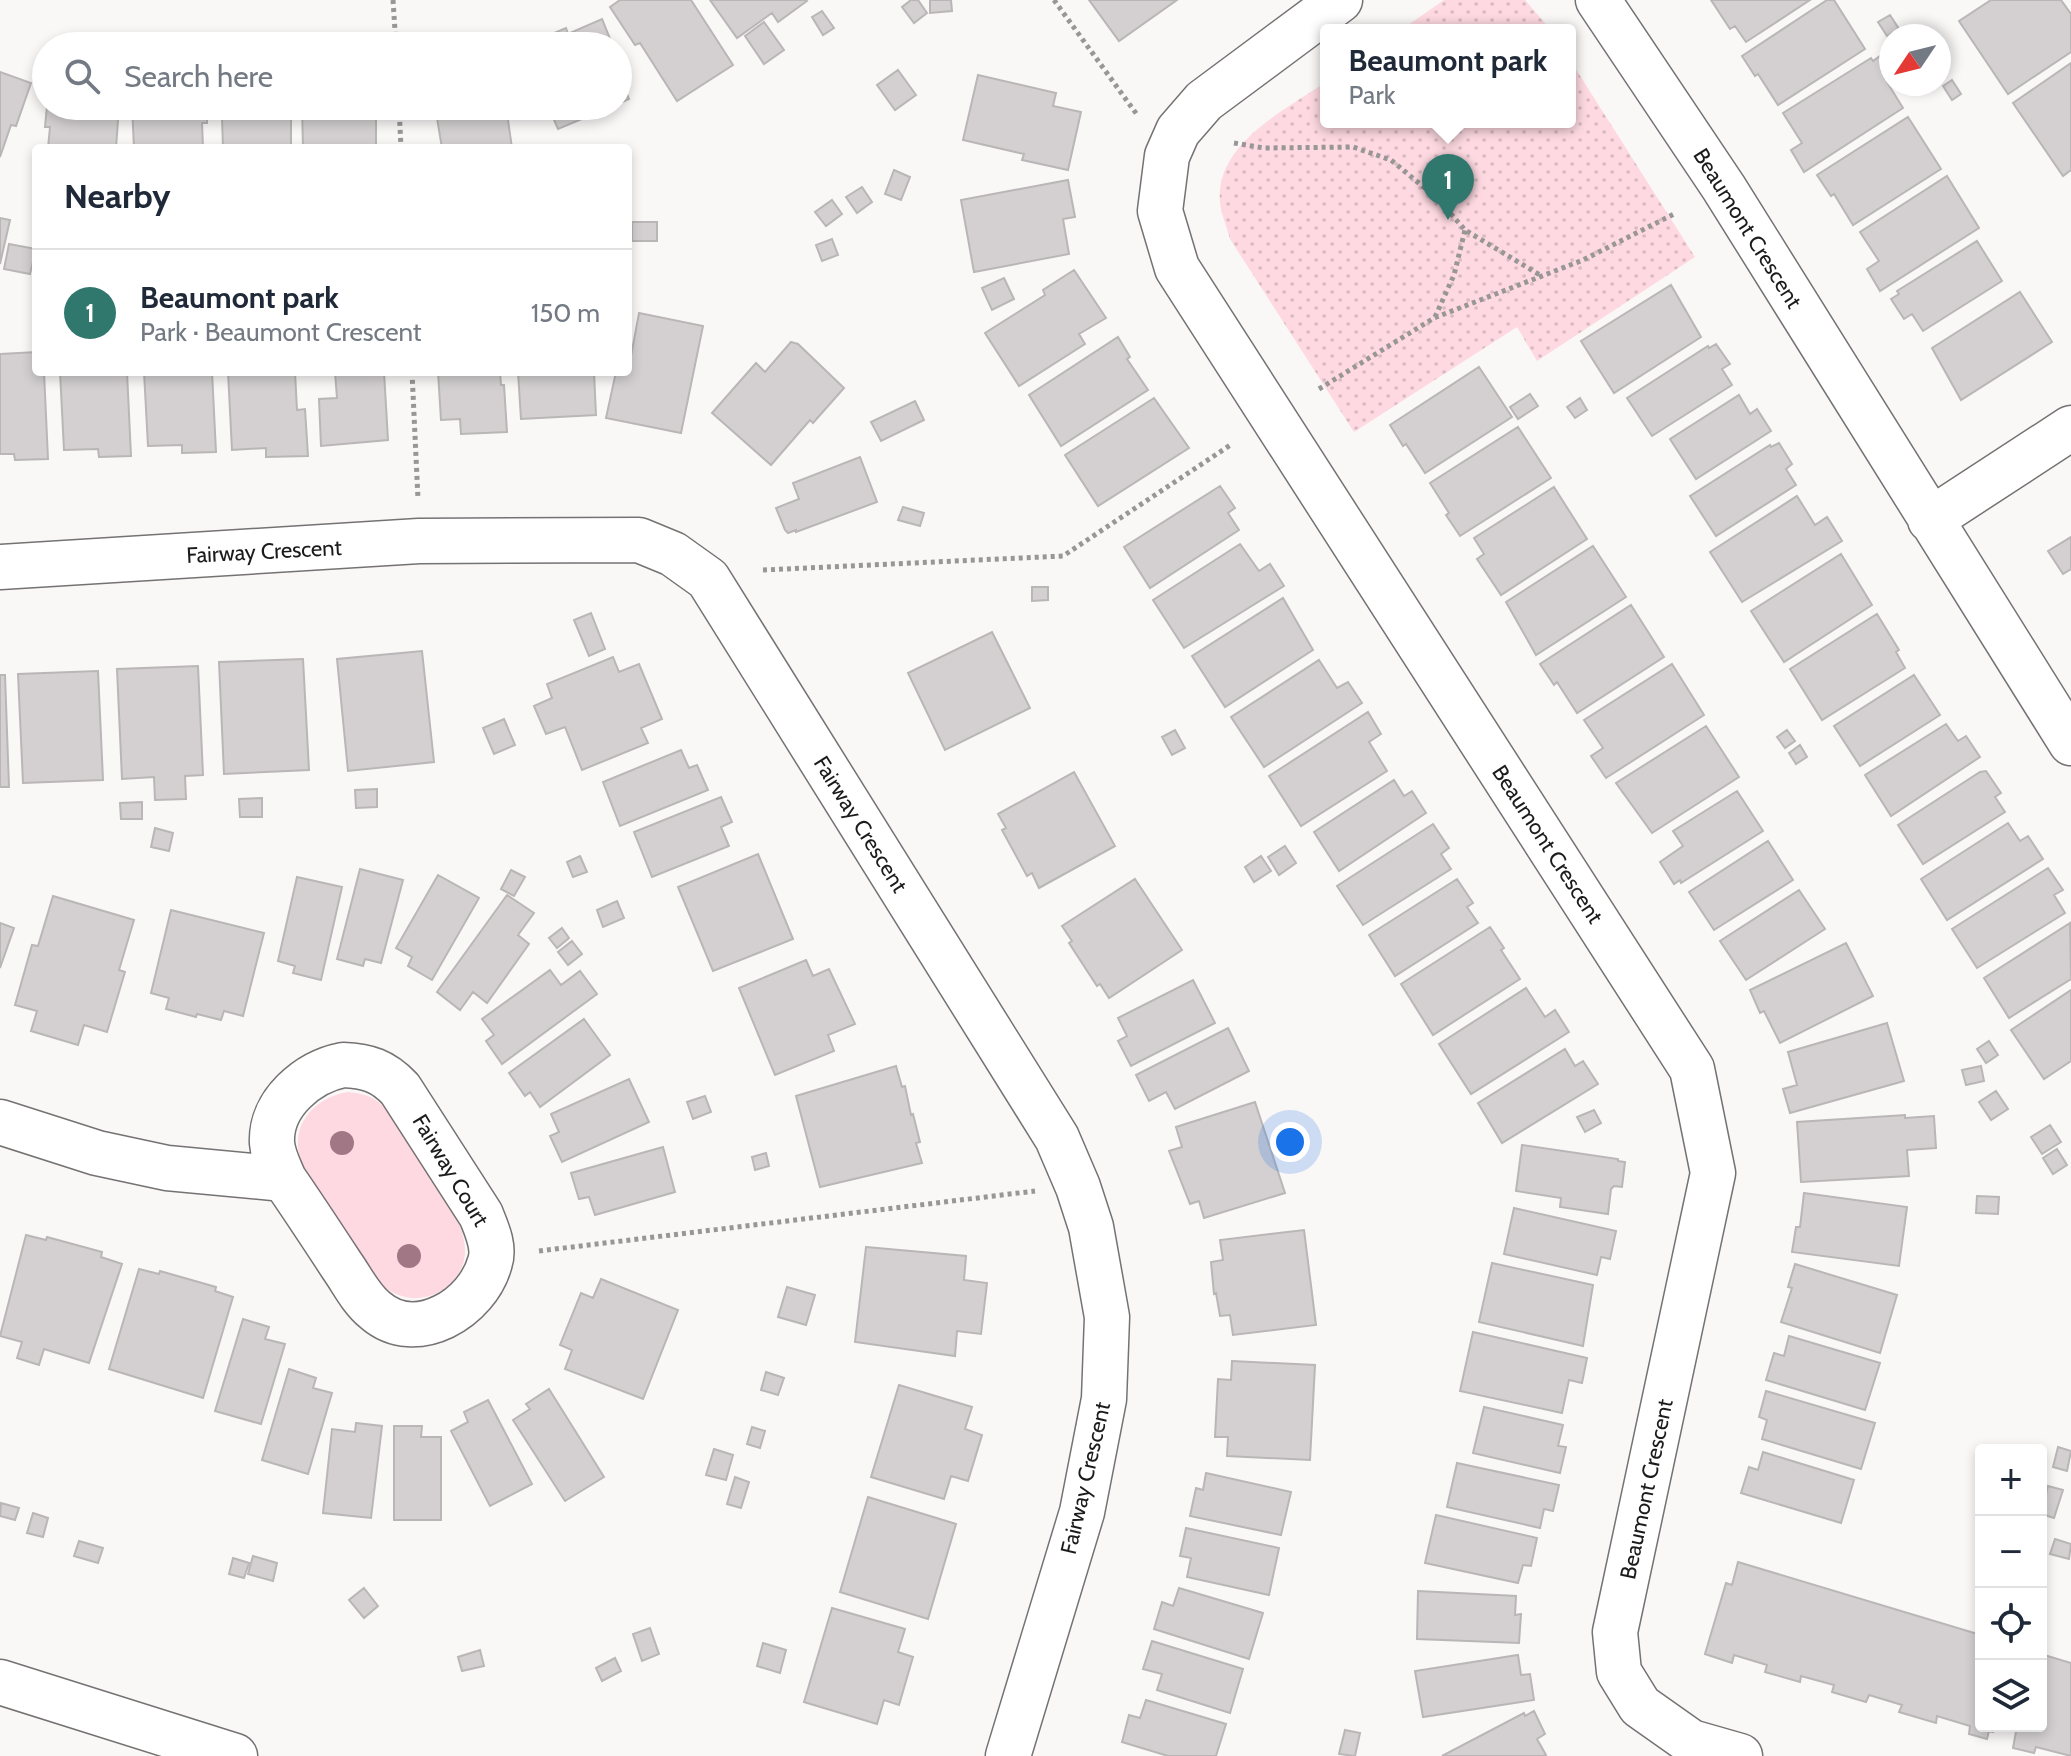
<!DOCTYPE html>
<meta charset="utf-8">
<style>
:root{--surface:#fff;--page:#f6f6f7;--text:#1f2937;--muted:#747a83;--line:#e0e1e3;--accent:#30776d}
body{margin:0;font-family:Cabin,sans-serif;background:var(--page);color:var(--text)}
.controls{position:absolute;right:24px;bottom:24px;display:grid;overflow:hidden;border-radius:8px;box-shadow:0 4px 12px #0003}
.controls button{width:72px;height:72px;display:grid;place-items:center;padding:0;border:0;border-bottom:2px solid var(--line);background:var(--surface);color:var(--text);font:40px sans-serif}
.compass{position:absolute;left:1879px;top:24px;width:72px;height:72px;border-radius:50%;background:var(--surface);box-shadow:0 4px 12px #0003;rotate:235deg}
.you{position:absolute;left:1290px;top:1142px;width:28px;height:28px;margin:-20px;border:6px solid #fff;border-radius:50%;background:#1a73e8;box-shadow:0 0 0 12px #1a73e833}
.badge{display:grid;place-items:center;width:52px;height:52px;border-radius:50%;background:var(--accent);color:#fff;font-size:26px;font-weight:700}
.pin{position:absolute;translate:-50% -66px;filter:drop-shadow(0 2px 4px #0008)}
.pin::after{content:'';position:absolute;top:42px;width:28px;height:24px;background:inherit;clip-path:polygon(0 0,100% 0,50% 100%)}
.popup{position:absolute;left:1320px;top:24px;width:256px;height:104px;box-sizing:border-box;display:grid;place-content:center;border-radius:8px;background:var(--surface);filter:drop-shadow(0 2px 6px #0005);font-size:26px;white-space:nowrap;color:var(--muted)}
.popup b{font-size:30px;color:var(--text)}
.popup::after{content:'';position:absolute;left:50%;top:100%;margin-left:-16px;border:16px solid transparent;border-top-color:var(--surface)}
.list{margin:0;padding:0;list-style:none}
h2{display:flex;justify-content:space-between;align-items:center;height:104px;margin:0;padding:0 32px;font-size:34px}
h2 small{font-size:26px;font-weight:400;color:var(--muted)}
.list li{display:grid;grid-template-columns:52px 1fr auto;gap:24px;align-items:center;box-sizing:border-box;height:128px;padding:0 32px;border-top:2px solid var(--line)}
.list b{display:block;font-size:30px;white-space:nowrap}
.list p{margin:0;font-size:26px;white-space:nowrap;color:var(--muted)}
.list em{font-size:26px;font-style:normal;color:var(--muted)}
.icon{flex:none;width:44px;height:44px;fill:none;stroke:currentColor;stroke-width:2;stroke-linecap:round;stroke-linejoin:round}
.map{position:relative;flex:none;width:2071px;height:1756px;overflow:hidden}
.search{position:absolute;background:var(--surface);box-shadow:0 4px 12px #0003;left:32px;top:32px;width:600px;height:88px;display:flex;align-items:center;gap:20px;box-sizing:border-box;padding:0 28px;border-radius:44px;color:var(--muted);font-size:30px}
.panel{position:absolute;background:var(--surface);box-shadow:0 4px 12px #0003;left:32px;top:144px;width:600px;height:232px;border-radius:8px}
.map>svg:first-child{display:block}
.grass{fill:#fed9e1}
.park{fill:url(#park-dots)}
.building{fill:#d4d0d1;stroke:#bab6b7;stroke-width:2}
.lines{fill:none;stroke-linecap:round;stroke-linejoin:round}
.minor-casing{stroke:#757273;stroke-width:47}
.secondary-casing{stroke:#757273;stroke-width:47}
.path{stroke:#989696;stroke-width:5;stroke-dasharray:4 4;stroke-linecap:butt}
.minor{stroke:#fff;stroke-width:44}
.secondary{stroke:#fff;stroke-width:44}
.tree{fill:#a17786}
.labels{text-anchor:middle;stroke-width:6;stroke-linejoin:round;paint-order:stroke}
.street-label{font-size:22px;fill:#1c1b1b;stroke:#fff}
</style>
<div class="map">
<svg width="2071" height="1756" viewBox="0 0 2071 1756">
<defs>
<pattern id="park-dots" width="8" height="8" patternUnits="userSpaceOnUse" patternTransform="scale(2)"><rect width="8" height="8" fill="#fed9e1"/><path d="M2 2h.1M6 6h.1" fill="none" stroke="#d9bac0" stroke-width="1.8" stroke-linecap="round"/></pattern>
</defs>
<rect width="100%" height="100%" fill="#faf7f7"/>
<path class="grass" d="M348,1092C359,1093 369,1095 377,1101C396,1114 408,1141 420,1160C440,1192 485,1241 455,1279C446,1290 432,1297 418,1298C407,1299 393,1294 384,1287C365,1272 353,1244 339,1223C329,1206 316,1189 306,1172C284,1134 309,1098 348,1092Z"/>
<path class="park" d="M1444,0H1525L1551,30H1401Z
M1570,60L1695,257L1537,361L1517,327L1354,432L1230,239C1227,227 1221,214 1220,202C1215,144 1285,110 1326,82V122H1570Z"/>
<path class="building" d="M620,0H691L733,65L677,101L640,43L635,45L610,7Z
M710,0H806L807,1L778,22L772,13L737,38Z
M911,0H918L927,13L914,23L902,7Z
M930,0H951L952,11L930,13Z
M1089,0H1177L1119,41Z
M1711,0H1810L1746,42L1735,26L1730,29Z
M1827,0H1834L1865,49L1778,105L1758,74L1755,76L1742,56Z
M1991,0H2061L2071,14V52L2008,94L1959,21Z
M822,11L834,28L823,35L812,17Z
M1890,15L1899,29L1887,36L1878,22Z
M602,19L613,46H523L566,28L568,34Z
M764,22L784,50L764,64L745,36Z
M1884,53L1891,64V76L1885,79L1903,108L1804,172L1791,150L1802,143L1783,113L1871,58L1873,61Z
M2071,63V170L2063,176L2013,103Z
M898,70L916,95L895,110L877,85Z
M0,72L31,83L16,126L11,125L0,157Z
M618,73L629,99L618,104Z
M978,75L1056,93L1053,106L1081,112L1068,170L1022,160L1024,154L963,140Z
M1952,80L1961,94L1952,100L1943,86Z
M47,106H119L116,148H48L50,127H45Z
M132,106H207V123H202L203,148H134Z
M217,106H291V148H223L222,118H217Z
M302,106H376V148H303Z
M435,106H506L512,148H442Z
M548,106H613L558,129Z
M1908,117L1941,169L1853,225L1834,194L1831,196L1817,175Z
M894,170L910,177L901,200L885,194Z
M1947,176L1979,228L1880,291L1867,269L1879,261L1860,232Z
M1068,180L1075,217L1063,219L1069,254L974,272L961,200Z
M862,187L872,202L857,213L846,197Z
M832,200L842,214L826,226L815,212Z
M0,218L10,220L0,264Z
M632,222H657V241H632Z
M832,239L838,255L822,261L816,245Z
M1977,241L2002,281L1923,331L1912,314L1904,319L1891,299L1899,294L1897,291Z
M9,244L36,249L30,274L4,269Z
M1074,270L1106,318L1079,334L1085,344L1019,386L985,333L1045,295L1043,290Z
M1004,278L1014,299L992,310L982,288Z
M1671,285L1701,337L1614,393L1581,341Z
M2020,292L2052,342L1961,400L1932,348Z
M639,313L703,326L681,433L606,418L616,372H628Z
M1118,337L1130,357L1127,359L1148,390L1061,446L1029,395Z
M791,342L798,344L844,388L813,423L810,420L771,465L712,413L756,363L765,372Z
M1716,344L1730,364L1722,369L1732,385L1652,436L1627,398L1708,346L1709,348Z
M36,352V372H44L48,459L15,460L14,454H0V354Z
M1479,367L1512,417L1425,473L1406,444L1403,446L1390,425Z
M60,372H127L131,456L99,457L98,449L64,450Z
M144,372H212L216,452L182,453V445L148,446Z
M228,372H295L297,410L305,409L308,456L266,457V448L232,450Z
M335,372H384L388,440L321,446L319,399L337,398Z
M438,372H500L501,385H504L507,432L461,434L460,419L441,420Z
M518,372H594L596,415L521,419Z
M1530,394L1538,406L1518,419L1510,407Z
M1739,395L1750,414L1757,409L1771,431L1696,479L1670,439Z
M1154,398L1189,448L1098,506L1065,455Z
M1580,398L1587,410L1575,418L1567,407Z
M915,401L924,420L881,441L871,422Z
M1518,427L1551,478L1460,536L1446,515L1449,513L1430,483Z
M1779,443L1792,464L1786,469L1796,485L1716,536L1690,496L1770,445L1771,447Z
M860,457L877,502L796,532V530L788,533L785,530L776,508L799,499L793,483Z
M1220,486L1235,508L1228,513L1239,530L1150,588L1124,547Z
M1554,487L1587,539L1501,595L1477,559L1484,554L1474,538Z
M1797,496L1815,525L1827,517L1842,541L1742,602L1710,552Z
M903,507L924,513L920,526L898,520Z
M2071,537V569L2063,574L2048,551Z
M1240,544L1259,571L1270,564L1284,586L1184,648L1153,600Z
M1593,546L1626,597L1536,655L1506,602Z
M1841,554L1872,605L1784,662L1751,611Z
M1032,587H1048V600L1032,601Z
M1283,598L1313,650L1225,707L1192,656Z
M1631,605L1664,657L1577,713L1557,682L1554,685L1540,664Z
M591,613L605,649L589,656L574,620Z
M1877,614L1899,650L1896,652L1905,668L1822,720L1790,669Z
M992,632L1030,708L945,750L908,673Z
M422,651L434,762L348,771L337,659Z
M613,657L619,672L639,664L662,719L641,728L648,743L582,770L565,727L546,734L534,706L552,698L547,684Z
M303,659L309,770L224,774L219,662Z
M1319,660L1337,688L1348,682L1362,703L1264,767L1231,717Z
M1672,664L1704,715L1606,778L1591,756L1603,748L1584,720Z
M198,666L203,775L185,776L186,799L155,800L154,777L122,779L117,669Z
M98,671L103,780L23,783L18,674Z
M0,675H5L9,787H0Z
M1914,675L1940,715L1860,766L1834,726Z
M1368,712L1381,734L1369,742L1387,771L1301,826L1269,776Z
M504,719L515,745L494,754L483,728Z
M1946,724L1958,741L1966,736L1980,757L1891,816L1865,775Z
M1706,726L1739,777L1652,833L1616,783Z
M1175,730L1185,748L1172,755L1162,737Z
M1787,730L1795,741L1785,748L1777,737Z
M1800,745L1807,757L1796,764L1789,753Z
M681,750L689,768L697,765L708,790L620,826L603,782Z
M1986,771L2001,793L1995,797L2005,812L1923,864L1898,825L1980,772Z
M1074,772L1115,846L1039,888L1032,873L1027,876L1002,830L1006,828L998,814Z
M1394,780L1404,796L1412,791L1426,813L1339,871L1314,832Z
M377,789V807L356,808L355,790Z
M1737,791L1763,831L1681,883L1680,880L1674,884L1660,862L1683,846L1673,831Z
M721,797L732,822L721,827L729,846L652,877L634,832Z
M262,798V817H240L239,799Z
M142,802V819H121L120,803Z
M2008,823L2020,841L2028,836L2043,859L1947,920L1921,879Z
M1433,824L1449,848L1441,854L1451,869L1363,925L1337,886Z
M155,828L173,833L169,851L151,847Z
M1768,841L1793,880L1714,930L1689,892Z
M1285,846L1296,863L1279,875L1268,857Z
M758,854L793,939L713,971L678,887Z
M580,856L587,872L573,877L567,862Z
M1261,856L1271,871L1254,882L1245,867Z
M2048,868L2063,890L2054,895L2065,913L1977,968L1952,929Z
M360,869L403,880L381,963L365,959L363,966L337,959Z
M511,870L525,877L514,896L501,889Z
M438,875L479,898L432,980L408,966L412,957L396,948Z
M297,877L342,887L321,980L293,973L295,966L278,961Z
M1135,879L1182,950L1109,998L1100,984L1097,986L1069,943L1072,941L1062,926Z
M1457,879L1473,903L1467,907L1478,923L1395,976L1369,935Z
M1799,890L1825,929L1746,980L1720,941Z
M507,895L534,913L518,935L529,944L487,1003L473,992L460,1010L437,992Z
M53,896L134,920L119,970L125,972L107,1032L84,1025L78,1045L31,1031L37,1011L15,1005L32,945L38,946Z
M617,901L624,918L603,927L597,910Z
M171,910L264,933L243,1016L224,1011L221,1020L197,1014L196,1017L166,1009L169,998L151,993Z
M0,923L14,928L0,968Z
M2070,923L2071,979L2009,1018L1984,978Z
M1490,927L1504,948L1501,950L1520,979L1433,1035L1401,984Z
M562,928L569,938L557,948L549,938Z
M572,941L582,954L568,965L558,952Z
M1846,943L1873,996L1780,1043L1764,1011L1760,1013L1750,990Z
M806,960L813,976L829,969L855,1024L828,1035L834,1051L775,1075L739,988Z
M550,970L561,985L580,971L597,994L502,1064L486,1041L494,1035L482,1019Z
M1193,980L1215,1023L1131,1066L1118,1041L1127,1036L1118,1018Z
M1526,988L1545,1017L1555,1010L1569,1032L1471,1094L1439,1044Z
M2071,990V1061L2044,1079L2011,1030Z
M584,1019L610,1055L540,1107L530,1092L525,1096L509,1073Z
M1887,1023L1904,1081L1790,1113L1783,1089L1797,1085L1788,1052Z
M1228,1028L1249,1071L1175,1109L1166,1092L1149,1101L1136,1075Z
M1989,1041L1998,1055L1986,1063L1977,1049Z
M1565,1049L1575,1066L1583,1061L1598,1084L1502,1143L1478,1103Z
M896,1066L902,1087L905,1086L911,1115L913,1114L920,1142L916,1143L922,1163L820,1187L796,1096Z
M1981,1066L1984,1081L1966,1085L1962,1070Z
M629,1079L649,1122L562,1162L550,1136L559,1132L551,1114Z
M1996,1091L2008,1109L1991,1120L1979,1102Z
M705,1096L711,1112L693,1119L687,1102Z
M1255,1102L1285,1193L1204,1218L1199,1201L1190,1204L1169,1151L1182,1147L1176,1127Z
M1594,1110L1601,1123L1585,1132L1577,1117Z
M1905,1115V1118L1934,1116L1936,1148L1907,1150L1909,1176L1801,1182L1797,1122Z
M2050,1125L2061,1142L2042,1154L2031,1137Z
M1522,1145L1618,1159V1161L1625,1162L1622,1187L1614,1186L1611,1189L1608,1214L1560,1207L1561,1198L1516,1191Z
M663,1147L675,1192L595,1215L589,1197L579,1199L571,1173Z
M2057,1149L2067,1165L2053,1174L2043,1158Z
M766,1153L769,1166L755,1170L752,1157Z
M1804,1193L1907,1207L1899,1266L1792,1252L1796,1227H1800Z
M1977,1196L1999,1197L1998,1214L1976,1213Z
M1514,1208L1616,1231L1610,1259L1601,1257L1597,1275L1504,1254Z
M1304,1230L1316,1325L1233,1335L1230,1315L1220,1316L1216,1293L1214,1294L1211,1262L1223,1260L1220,1240Z
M26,1235L46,1240L47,1237L102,1252L101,1257L122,1264L89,1363L44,1349L39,1365L17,1358L22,1342L0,1336Z
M866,1247L966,1256L964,1280L987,1283L981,1334L957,1331L955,1356L855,1342Z
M1492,1263L1593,1285L1583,1346L1479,1322Z
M1795,1264L1897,1295L1880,1353L1781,1322L1792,1288L1788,1287Z
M139,1269L159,1274L160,1271L216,1287L215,1291L233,1297L203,1398L109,1369Z
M601,1279L678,1310L643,1399L565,1369L572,1350L560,1345L581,1293L593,1298Z
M787,1287L815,1295L806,1325L778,1317Z
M243,1319L269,1327L265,1339L285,1344L261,1424L215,1411Z
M1473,1332L1587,1358L1582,1383L1569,1380L1562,1413L1460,1391Z
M1789,1336L1880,1363L1865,1410L1766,1380L1774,1353L1784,1356Z
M1232,1361L1315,1365L1310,1460L1227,1456L1228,1437H1215L1218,1379L1231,1380Z
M289,1369L316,1378L313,1388L332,1393L308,1474L262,1460Z
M766,1372L784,1378L778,1395L761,1390Z
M899,1385L972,1407L965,1429L982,1435L968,1481L951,1476L944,1499L871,1477Z
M549,1389L604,1477L565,1501L513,1420L530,1409L526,1404Z
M1766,1391L1875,1423L1861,1469L1762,1439L1767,1420L1759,1417Z
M488,1400L532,1484L490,1506L451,1431L468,1422L464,1412Z
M1484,1407L1563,1425L1558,1446L1566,1447L1560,1473L1473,1453Z
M356,1423L382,1426L371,1518L323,1513L332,1429L355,1432Z
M394,1426H422L421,1437H441V1520H394Z
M752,1427L765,1431L760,1448L747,1444Z
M2058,1447L2071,1451L2067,1471L2053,1467Z
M714,1449L733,1455L726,1480L706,1475Z
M1763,1452L1854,1480L1841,1523L1741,1493L1749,1467L1758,1470Z
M1457,1463L1559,1485L1553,1511L1544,1509L1540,1528L1447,1507Z
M1206,1473L1291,1492L1281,1535L1190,1516L1196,1488L1203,1490Z
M735,1477L749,1482L741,1508L727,1504Z
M2048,1486L2063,1490L2054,1518L2041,1514Z
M868,1497L956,1524L928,1619L840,1592Z
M1,1503L19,1508L15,1520L0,1516Z
M33,1513L48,1518L43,1537L27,1533Z
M1436,1515L1537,1538L1531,1566L1523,1565L1518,1583L1425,1563Z
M1186,1528L1279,1548L1269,1595L1187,1577L1191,1558L1180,1556Z
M2055,1539L2071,1544L2069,1559L2050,1554Z
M79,1541L103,1548L98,1563L74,1556Z
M253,1556L277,1563L273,1581L248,1574Z
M233,1558L249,1563L244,1578L229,1574Z
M1738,1562L1981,1635V1726H1995L1993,1732L1989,1731L1987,1739L1969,1734L1970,1726L1937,1716L1936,1723L1899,1712L1902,1705L1869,1695L1866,1702L1832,1692L1834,1685L1801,1676L1800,1682L1765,1672L1767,1665L1734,1655L1732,1663L1705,1654L1726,1583L1732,1585Z
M364,1588L378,1606L364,1618L349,1600Z
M1179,1588L1263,1613L1249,1659L1154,1629L1162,1602L1173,1606Z
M1418,1591L1516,1596L1515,1615L1521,1614L1519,1643L1417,1639Z
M832,1608L905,1629L898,1652L913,1657L899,1705L884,1700L877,1724L804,1702Z
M650,1628L659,1654L642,1661L633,1634Z
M1152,1641L1243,1669L1230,1713L1157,1690L1162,1674L1143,1669Z
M763,1643L786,1650L780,1673L757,1666Z
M480,1650L484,1666L462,1671L458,1657Z
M2041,1654L2071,1663V1756L2036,1747L2034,1753L2013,1748L2017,1726H2041Z
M1518,1655L1521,1675L1530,1674L1534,1700L1423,1717L1415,1671Z
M615,1658L621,1671L602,1681L596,1668Z
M1146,1700L1226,1724L1216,1756H1168L1122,1742L1129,1715L1140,1718Z
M1534,1711L1545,1734L1537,1739L1546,1755L1543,1756H1442L1524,1713L1525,1716Z
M1345,1730L1360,1733L1355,1756L1339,1754Z"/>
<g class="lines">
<g class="minor-casing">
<path id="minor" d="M1340,0L1204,101L1178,131L1167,156L1160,211L1177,268L1692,1069L1713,1173L1615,1632L1619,1672L1640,1706L1691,1742L1740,1756
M1598,0L1724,188L2071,743
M1930,520L2071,428
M0,567L419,541L639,540L673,554L708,579L1057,1138L1078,1187L1091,1227L1107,1317L1104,1399L1082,1512L1008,1756
M343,1065C368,1066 383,1071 400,1089L481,1215C487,1230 495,1247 490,1262C478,1308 416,1346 375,1310C361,1299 352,1280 342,1266C323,1237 304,1208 284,1179C279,1167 273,1156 272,1143C270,1103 308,1072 343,1065Z
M0,1122L97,1153L167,1168L284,1179"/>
</g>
<g class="secondary-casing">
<path id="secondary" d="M0,1682L235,1756"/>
</g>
<path class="path" d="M393,0L396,46
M1054,0L1138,116
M399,106L401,148
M1234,143L1264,148L1353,147L1391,160L1438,199L1465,230L1540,275
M1435,317L1454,275L1465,230
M412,372L418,499
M1319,389L1434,318L1583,260L1674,214
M763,570L1063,556L1232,444
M539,1251L1035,1191"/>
<use href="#minor" class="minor"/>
<use href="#secondary" class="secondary"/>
</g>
<g class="tree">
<circle cx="342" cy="1143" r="12"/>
<circle cx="409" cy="1256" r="12"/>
</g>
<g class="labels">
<g class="street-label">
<text transform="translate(1748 228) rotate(58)" y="8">Beaumont Crescent</text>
<text transform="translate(264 551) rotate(-3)" y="8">Fairway Crescent</text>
<text transform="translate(861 824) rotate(58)" y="8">Fairway Crescent</text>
<text transform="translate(1548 844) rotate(57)" y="8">Beaumont Crescent</text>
<text transform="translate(451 1170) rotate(59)" y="8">Fairway Court</text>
<text transform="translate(1085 1478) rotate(-77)" y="8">Fairway Crescent</text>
<text transform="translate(1646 1489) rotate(-78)" y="8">Beaumont Crescent</text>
</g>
</g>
</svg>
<div class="controls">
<button>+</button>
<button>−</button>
<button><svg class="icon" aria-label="locate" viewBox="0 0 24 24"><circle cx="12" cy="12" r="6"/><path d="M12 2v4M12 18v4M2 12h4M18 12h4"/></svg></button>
<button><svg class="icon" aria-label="layers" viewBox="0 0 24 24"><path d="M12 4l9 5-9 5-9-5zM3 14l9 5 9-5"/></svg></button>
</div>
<svg class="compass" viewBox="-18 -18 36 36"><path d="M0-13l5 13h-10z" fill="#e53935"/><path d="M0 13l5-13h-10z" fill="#747a83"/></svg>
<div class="you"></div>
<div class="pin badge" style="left:1448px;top:220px">1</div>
<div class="popup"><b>Beaumont park</b>Park</div>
<div class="search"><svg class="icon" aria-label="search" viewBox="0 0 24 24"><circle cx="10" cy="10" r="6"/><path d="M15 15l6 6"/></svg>Search here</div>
<section class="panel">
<h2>Nearby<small></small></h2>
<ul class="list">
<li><span class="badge">1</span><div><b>Beaumont park</b><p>Park · Beaumont Crescent</p></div><em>150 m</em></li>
</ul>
</section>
</div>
